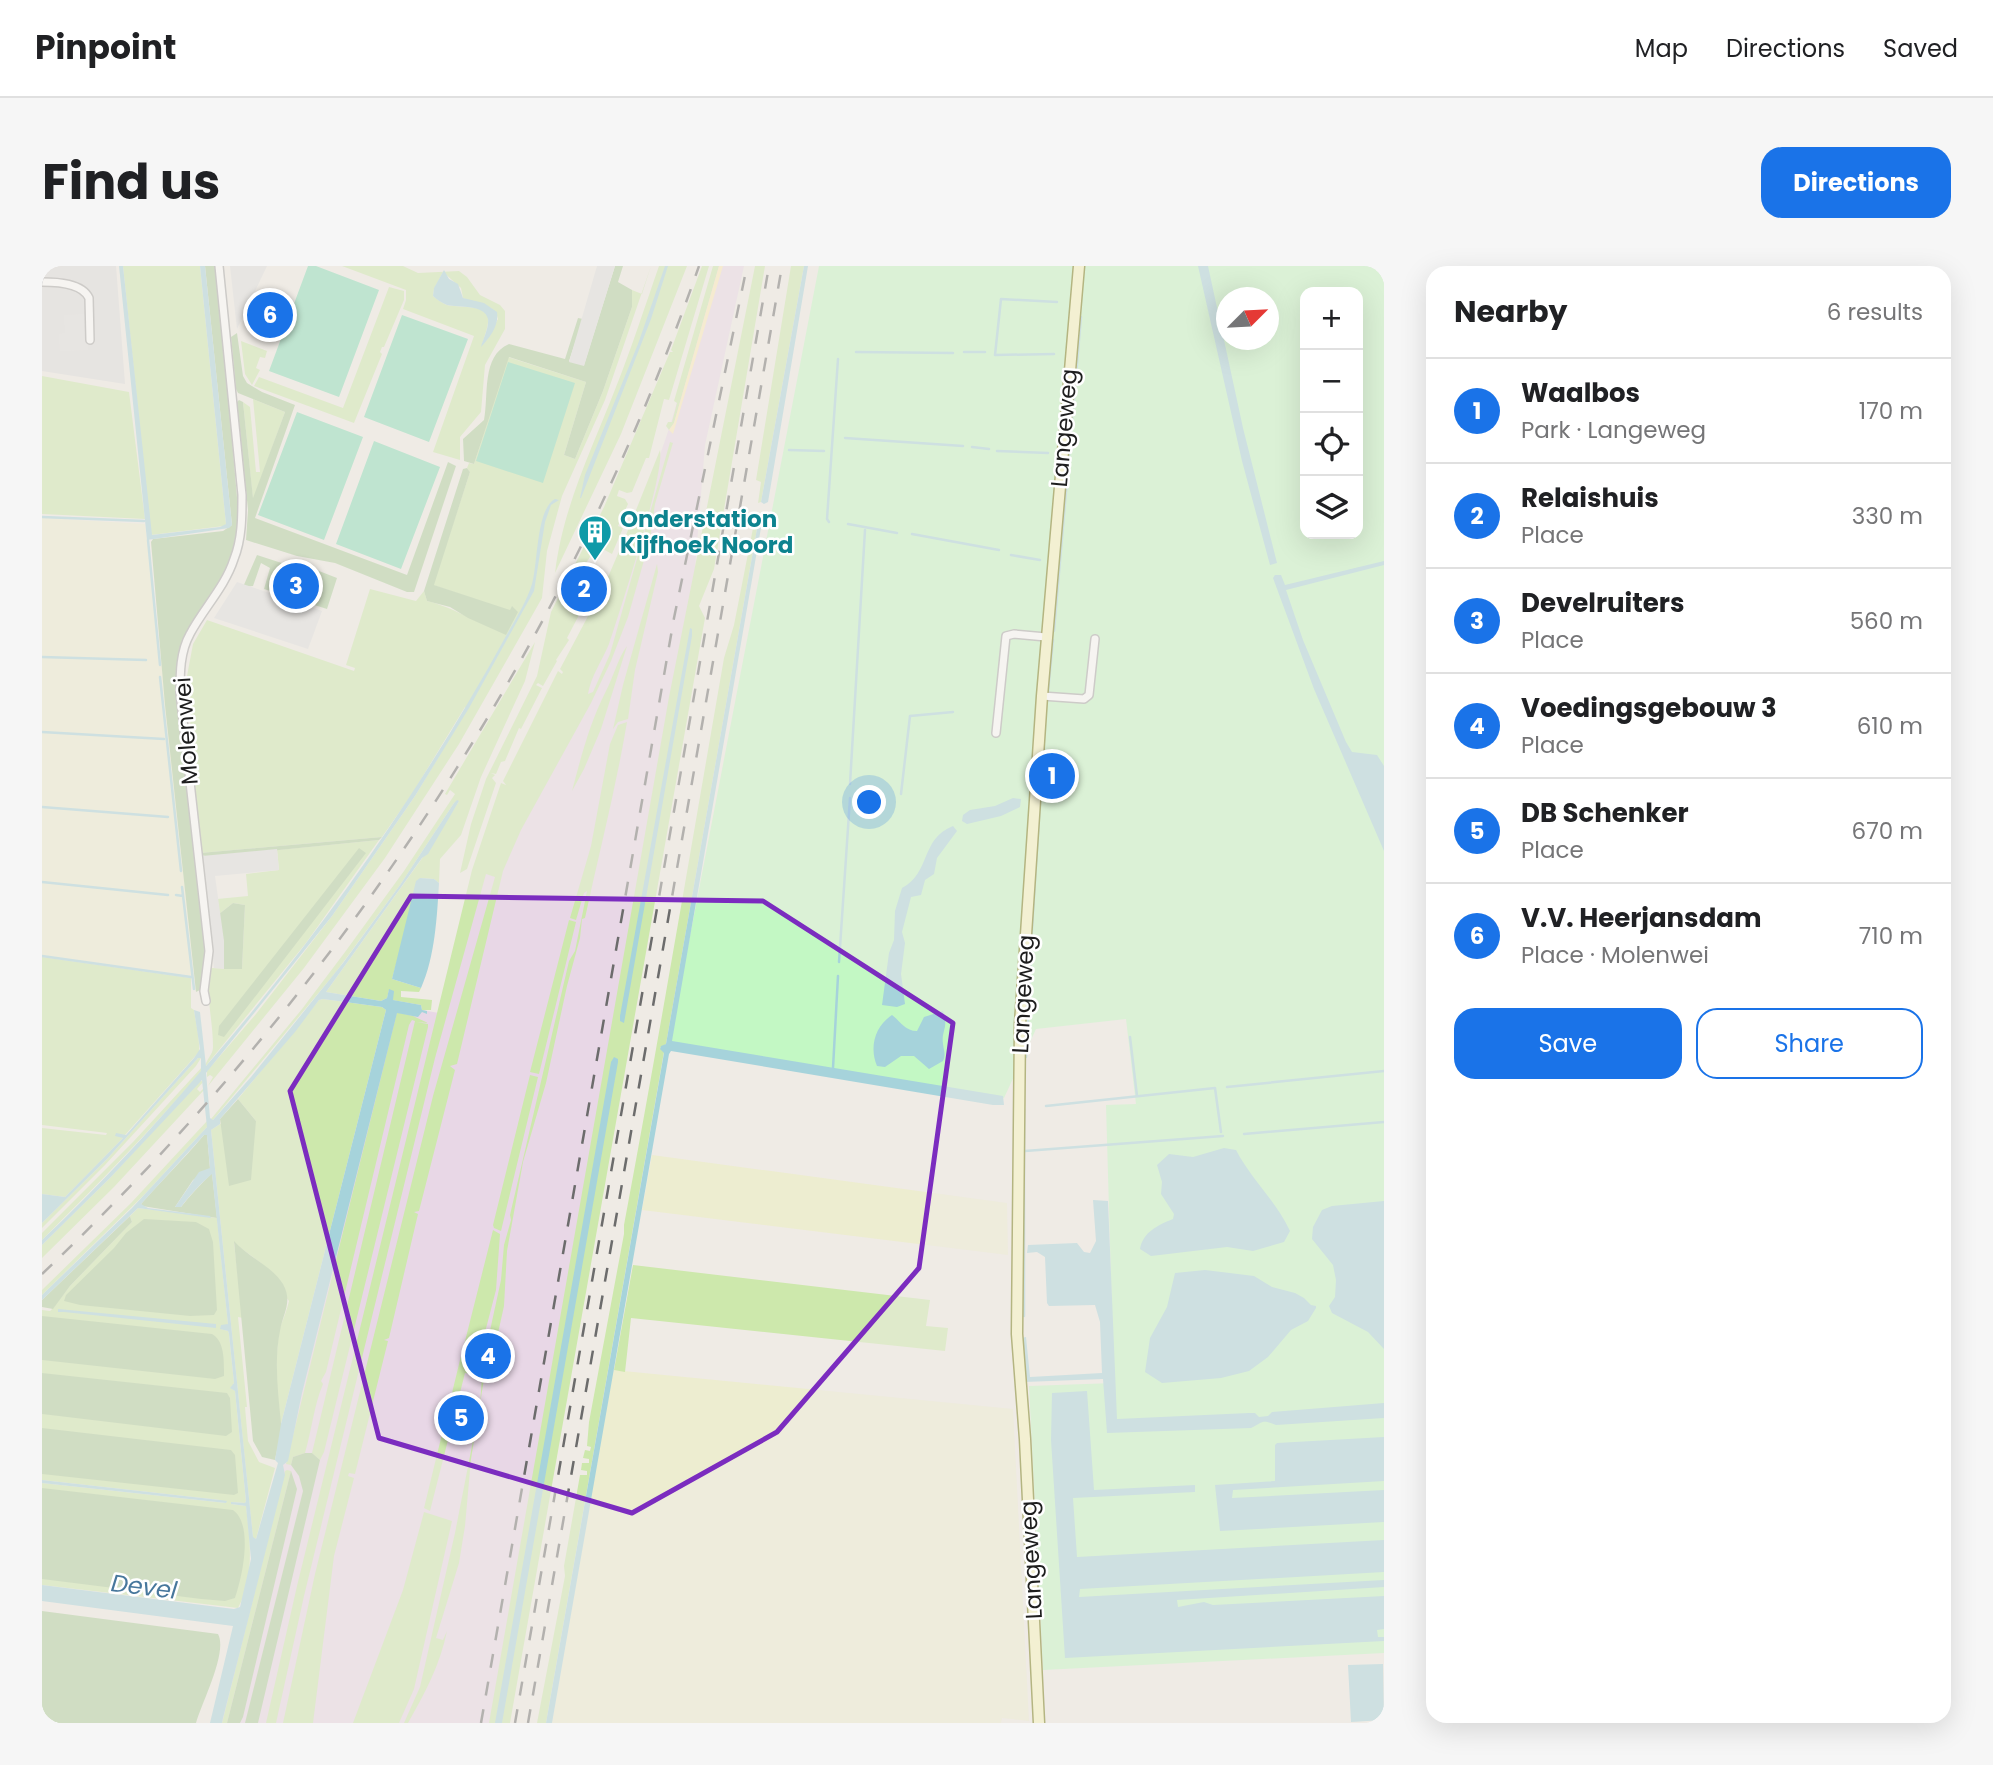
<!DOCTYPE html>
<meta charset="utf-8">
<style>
:root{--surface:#fff;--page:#f6f6f6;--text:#202124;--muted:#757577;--line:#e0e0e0;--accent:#1a73e8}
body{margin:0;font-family:Poppins,sans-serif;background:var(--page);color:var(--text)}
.controls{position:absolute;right:21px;top:21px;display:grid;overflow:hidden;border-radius:14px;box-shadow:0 7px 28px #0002}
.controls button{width:63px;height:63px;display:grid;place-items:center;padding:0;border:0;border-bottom:2px solid var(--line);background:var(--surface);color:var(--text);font:35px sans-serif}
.compass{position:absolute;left:1174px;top:21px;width:63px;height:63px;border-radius:50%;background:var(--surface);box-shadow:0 7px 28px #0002;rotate:66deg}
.you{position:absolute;left:828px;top:537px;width:24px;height:24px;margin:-18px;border:5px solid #fff;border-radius:50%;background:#1a73e8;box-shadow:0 0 0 10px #1a73e833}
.badge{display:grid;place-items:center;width:46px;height:46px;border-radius:50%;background:var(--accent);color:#fff;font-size:23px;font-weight:700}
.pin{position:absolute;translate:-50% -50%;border:4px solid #fff;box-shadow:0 2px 7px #0006}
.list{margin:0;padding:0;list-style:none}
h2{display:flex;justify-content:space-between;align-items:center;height:91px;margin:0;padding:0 28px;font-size:30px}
h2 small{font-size:23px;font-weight:400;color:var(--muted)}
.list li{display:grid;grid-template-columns:46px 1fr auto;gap:21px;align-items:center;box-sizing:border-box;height:105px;padding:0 28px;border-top:2px solid var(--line)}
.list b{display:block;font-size:26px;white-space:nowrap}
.list p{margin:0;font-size:23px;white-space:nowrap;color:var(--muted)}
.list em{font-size:23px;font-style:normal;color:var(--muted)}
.actions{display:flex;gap:14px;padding:21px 28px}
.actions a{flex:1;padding:16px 0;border:2px solid var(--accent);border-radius:21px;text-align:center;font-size:24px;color:var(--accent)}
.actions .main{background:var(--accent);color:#fff}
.icon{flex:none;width:38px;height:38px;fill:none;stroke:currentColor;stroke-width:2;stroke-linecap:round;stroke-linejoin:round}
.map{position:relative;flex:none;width:1342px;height:1457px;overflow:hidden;border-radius:21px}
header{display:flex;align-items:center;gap:42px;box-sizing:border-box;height:98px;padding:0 35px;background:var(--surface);border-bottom:2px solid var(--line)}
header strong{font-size:33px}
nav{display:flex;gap:38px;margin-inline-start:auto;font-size:24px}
.intro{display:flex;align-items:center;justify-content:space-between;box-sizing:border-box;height:168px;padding:0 42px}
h1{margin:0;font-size:49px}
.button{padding:18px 32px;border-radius:21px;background:var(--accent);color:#fff;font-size:24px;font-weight:700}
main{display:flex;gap:42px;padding:0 42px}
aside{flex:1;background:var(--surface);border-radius:21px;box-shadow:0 7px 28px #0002}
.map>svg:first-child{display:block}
.residential{fill:#dcdbdb}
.industrial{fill:#e8d7e6}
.farmland{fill:#ededd0}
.grass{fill:#cde8ac;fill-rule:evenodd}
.forest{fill:#accd9a}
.sand{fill:#fdeab5}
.park{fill:#c3f8c4;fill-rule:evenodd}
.pitch{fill:#85dcb5}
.parking{fill:#dedede}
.water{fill:#a6d3db;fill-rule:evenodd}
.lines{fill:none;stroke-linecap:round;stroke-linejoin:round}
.stream{stroke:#a6d3db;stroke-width:2.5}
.minor-casing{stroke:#a5a5a5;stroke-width:10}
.secondary-casing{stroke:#6e7308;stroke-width:13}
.minor{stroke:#fff;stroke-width:7}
.secondary{stroke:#f8f7ba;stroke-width:10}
.rail{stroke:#6c6c6c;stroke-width:2.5;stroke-dasharray:14 14;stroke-linecap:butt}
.marked{fill:none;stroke:#7b2cbf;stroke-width:5;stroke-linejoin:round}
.labels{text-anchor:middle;stroke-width:5;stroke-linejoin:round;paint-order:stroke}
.street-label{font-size:23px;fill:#1e1e1e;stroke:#fff}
.culture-label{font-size:23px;font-weight:bold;fill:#0d838f;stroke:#fff;text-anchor:start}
.water-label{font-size:24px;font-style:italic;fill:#47779c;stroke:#fff}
</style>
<header>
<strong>Pinpoint</strong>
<nav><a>Map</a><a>Directions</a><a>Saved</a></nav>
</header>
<div class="intro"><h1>Find us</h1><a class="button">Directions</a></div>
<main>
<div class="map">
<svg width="1342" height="1457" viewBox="0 0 1342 1457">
<rect width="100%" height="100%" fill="#efebe5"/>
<path class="residential" d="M0,0H74L83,118L0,105Z"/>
<path class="industrial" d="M674,0H702L663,179L648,364L457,1457H173L350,739L397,747L451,553L465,517L509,428L563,332L588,276L629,157Z"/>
<path class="farmland" d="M0,252L103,258L119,394L152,710L0,689Z
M610,889L965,937L966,989L600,944Z
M571,1104L971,1143L987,1455L960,1452L959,1457H510Z"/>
<path class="grass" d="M81,0H158L184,258L182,260L109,269Z
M300,0H361L376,7L417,5L425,11L438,29L458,39L463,45V63L443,99L439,146L418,171V194L391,186L432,70L361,43L364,34V24ZM401,6L419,22L421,32C434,38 453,37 456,53L440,79C442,71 447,60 446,51C443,38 415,42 405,39C400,37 395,33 391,30L392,23Z
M609,0L563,134L520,230L505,285L500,332L487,355L417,478L343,592L262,702L166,820L171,811L168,809L165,811V805L214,748L290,650L373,530L426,442L423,441L370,528L340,571L158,587L145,410L151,378L165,354L312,405L313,402L304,399L328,323L374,335L382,325L385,335C413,342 428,354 454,363L468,345L391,319L428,206L425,202L427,197L432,198L466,91L544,116L522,189L533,193L561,125L590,41V24L600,28Z
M617,0H645L579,168L513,307C521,240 550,183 574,121C590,81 603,40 617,0Z
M660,0H667L627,134L622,133L607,192H604L590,226L585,227L577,224L575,230L583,233L586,238L576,260L581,262L570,288L555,280L541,302L542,308L558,315L555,322L543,315L542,318L537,316L541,319L534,333L540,335L543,328L550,332L540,350L537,349L525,372L527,374L514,394L515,395L501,420L496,417L494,419L500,422L479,463L477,462L463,495L459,496L454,508L449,507L453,509L450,512L454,517L425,603L418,607L429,558L444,513L495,410L509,346L562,241L628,86H631L629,84Z
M671,0H677L632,157L627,164L624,160L626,156H630L635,137L632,135Z
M713,0H723L672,303L657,340L663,352L468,1457H447L627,431Z
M749,0H762L719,236L716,237L719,216L714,214Z
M347,21L362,25V34L342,81H340L338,86L340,88L312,157L212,120L217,111L301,142Z
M199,75L225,85L223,92L218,91L214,102L218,104L210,119L203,108Z
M0,110L87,126L103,253L0,248Z
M211,133L243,146L211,234L201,136L208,141L214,206H218Z
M628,176L631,177L630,180L613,238L608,273L586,351L569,395L549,437L479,564L461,605L415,798L408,800L413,804L377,945L372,946L376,948L347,1072L342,1074L346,1075L313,1208L307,1207L306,1210L312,1212L292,1290L271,1457H241L273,1308L391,830L453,611L444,608L393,792L262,1330L234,1457H224L255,1320L430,604L459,517L464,519L461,515L516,405L520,408L521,406L518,403L563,318L581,276L587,278L588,276L582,274L618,184C623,207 577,348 567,378C560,395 549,410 546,428L551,426L568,388Z
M712,257H716L624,778L618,782L622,786L514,1400L504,1457H495L523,1310L522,1300L538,1209H545V1205L539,1204L540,1197H547V1193L541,1192L543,1184L548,1185L549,1181L545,1180L547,1156L582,968V959C617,772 649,582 682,392L692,359Z
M615,298L616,306L593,404L586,453L576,456L571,463L581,419Z
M493,376L483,415L439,511L419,569L398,593L397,617L392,613L378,612L350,713L379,722L377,726L359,725V731L390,734L389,744H380L379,739L350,734L347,724L345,732L339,735L284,726L386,584L417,535L412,537L358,619L294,706L171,854L169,853L260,743L303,686L362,605L413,528L408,524L405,529L403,528Z
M585,380L559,463L542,503L530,525C539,491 548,456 564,425C572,410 575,394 585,380Z
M585,456C574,522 557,587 543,652L540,653L538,672L525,720L504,817L481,896L465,985L462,1040L452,1085L444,1083L459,1014L462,979L469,954L468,949L527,695L533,685L545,625L542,627L534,654L528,652L549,580L568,478L576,459Z
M337,574L264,677L163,801C164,793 171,789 171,781C171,753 163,731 169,702L200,703L203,639L191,637L177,648L175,633L206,630L204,608L237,604L235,584Z
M527,654L534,656L497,808L488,806Z
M0,691L149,712V742L152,744C154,758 158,773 157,786L83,869L74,868L81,872L23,931L0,928V862L64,869L65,867L0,859Z
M281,733L340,741L344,744L239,1158C234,1139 233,1081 238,1062C241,1053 245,1044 247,1035L219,997L192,977L201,1052L196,1051L205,1141H203L206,1175L217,1196L233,1202L214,1273L211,1272L169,864L178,858L214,855L196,833L277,734Z
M355,746L371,750L386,757L375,756L386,758V761L282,1186L278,1194L270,1187L373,755L370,754L367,759L284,1106L279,1115L281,1118C272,1139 270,1163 263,1187L251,1191L249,1199L244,1198Z
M156,792H159L154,800L63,899L0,962V957L65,893Z
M160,801V805C109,864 55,919 0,974V967L91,876Z
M488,809L496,811L459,965L452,962L451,959Z
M158,814L161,816L155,823L158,826L162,822V824L72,921L0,992V979L68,912Z
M165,855V861L102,929L0,1029V1024L89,937Z
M96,942L175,952L186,1058L179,1063L186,1065L187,1068L192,1117L189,1122L193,1125L204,1235L203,1237L189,1236V1238L204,1240C208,1274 213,1311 196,1342L0,1319V1217L184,1237L178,1234L0,1214V1044L8,1045L11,1042L28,1020L90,956L88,950Z
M451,964L458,968L454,1024L441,1074L437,1077L434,1090L420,1087Z
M591,999L888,1034L884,1060L906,1062L903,1085L589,1052L583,1106L572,1104Z
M419,1090L433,1093L430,1108L423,1107L388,1245L382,1242Z
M441,1096L448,1098L443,1107L429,1193L423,1260L417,1297L394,1372L401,1374L405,1365C398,1399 383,1427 366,1457H362L378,1421L413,1267L438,1139Z
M245,1204L249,1205L185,1457H180L243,1205Z
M382,1246L410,1255L372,1423L357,1457H311L361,1324Z"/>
<path class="forest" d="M163,0H175L197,254L189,292L182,307L146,364L139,382L134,405L137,455L165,694L158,724L154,726L123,439L109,276L111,273L181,265L190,259Z
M573,0H581L576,16L590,24V41L561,125L533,193L522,189L544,116L467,91L432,198L422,195L421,173L442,154C447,129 439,90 467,78L523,93L536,52L541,53L527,95L542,99Z
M195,67L201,110L205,117L220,126L253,139L213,252L365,309L406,196L414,200L372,326H365L293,297L255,290L204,274L206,244L195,136L197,134L201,136L211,232L243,146L196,127L194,123L189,71Z
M425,202L428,206L392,319L468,344L470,340L476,346L464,369L426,352L408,341L385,335L382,325L421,203Z
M215,289L252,301L254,296L295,312L285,343L222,323L228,302L219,297L211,320L201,321Z
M340,571L337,574L167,591L159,589L158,587Z
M317,582L324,587L182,771L176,769L177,760Z
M191,637L203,639L200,703H182L177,648Z
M196,833L214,855L209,914L187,920L178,853Z
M165,868L168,903L151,914L133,941H139C148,929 159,918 170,907L175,952L100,940L99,938C120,914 142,893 162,869Z
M88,950L90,956L28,1020L11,1043L0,1041V1034Z
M102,953L154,956L167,963L171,976L175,1044L172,1049L148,1050L38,1039L22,1035L24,1029L72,982L84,967Z
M192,975C206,991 230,1000 241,1018C251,1036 241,1047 238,1065C232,1094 236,1127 239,1157C240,1168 235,1183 233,1194L220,1191L211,1175Z
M0,1050L170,1068C183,1075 182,1096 182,1110L173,1113L0,1094Z
M0,1107L185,1127L188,1132L190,1166L184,1170L0,1148Z
M0,1162L189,1184L193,1189L196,1227L192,1229L0,1208Z
M263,1187H270L278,1194L216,1457H203L261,1225L257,1210L249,1199L251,1191Z
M249,1205L255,1223L201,1451L198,1457H185Z
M0,1222L191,1244C212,1259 200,1312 193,1332L183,1335L159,1333L0,1313Z
M0,1345L176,1368C186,1386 160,1436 154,1457H0Z"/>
<path class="sand" d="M677,0H681L631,168L627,164L632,157Z"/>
<path class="park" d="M777,0H1342V1387L1001,1404L987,1120L1072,1117L1064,839L1094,838L1084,753L994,763L962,832L627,779ZM1263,26H1316V268H1263ZM1184,32H1226V74H1184Z"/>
<path class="pitch" d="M266,0H274L337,24L297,131L227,105Z
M360,49L426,73L387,176L322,151Z
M466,96L533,117L501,217L434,195Z
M255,146L321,171L282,274L216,249Z
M332,175L398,201L359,303L294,278Z"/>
<path class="parking" d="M188,0H225L195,63Z
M555,0H573L542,100L527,96Z
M45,48L46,84L18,85L17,68L23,67L22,49Z
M195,316L280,345L266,383L172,352Z
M235,583L237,604L173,610L182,675V703L172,702L160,590Z"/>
<path class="water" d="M77,0H81L110,269L178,261L184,258L158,0H163L190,259L187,262L105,274Z
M623,0H626L609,53L539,232H538L543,209L596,78Z
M762,0H766L726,236L722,238L719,236Z
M1156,0H1166L1201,162L1235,297L1228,299L1200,195Z
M402,4L407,13L416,18L421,32L442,37L455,46C457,60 448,71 439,81C441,73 447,62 446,53C443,38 417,42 405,39C400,37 395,34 391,30L392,22Z
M513,233L517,234L509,239L503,256L492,325L427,442L373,530L290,650L164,807L168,852L171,854L209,811L301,697L358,619L412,537L415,534L417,535L386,588L380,592L284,726L339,735L345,732L347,723L352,725L351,734L379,739L380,744L385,745V748L380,746L376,751L355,747L260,1127L246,1195L241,1199L243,1209L181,1452L180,1457H168L191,1360L0,1335V1319L192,1343L198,1341L209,1293L204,1240L189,1238V1236L203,1237L204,1235L193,1125L188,1122L192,1117L187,1068L186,1065L178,1063L179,1059L186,1058L170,908C159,917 148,929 139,941H133L157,906L168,902L165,869H162L99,938L106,942L168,950L169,952L96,942L0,1034V1029L90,942L165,861L160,814L68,912L0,979V974C56,921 109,864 159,805V792H156L65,893L0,957V928L23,931L81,872L73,870L74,867L84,869L152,792L158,783L152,744L158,746L164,800C279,668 380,523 464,370C473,354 485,335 490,318C496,298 494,243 513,233ZM281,733L340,741L344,744L239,1158L233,1194L236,1197L214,1273L211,1271L169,864L178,858V853L253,766L277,734Z
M720,256L630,775L961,830L962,839H951L629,785L627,788L510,1457H504L622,787L618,783L619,780L624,778L716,257Z
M1342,295V299L1244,324L1261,374L1304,476L1310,486L1335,489L1342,500V585L1272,423L1231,312L1233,309H1239L1243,319Z
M648,362L650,363V370L582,757L578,755V750Z
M971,532L979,533L978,541L959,550L925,558L920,555L921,549L928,544L953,540Z
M911,560L915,565L895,592L892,608L883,614L879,629L869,631L860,666L863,677L859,708L863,738L855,741L840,739L847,687L852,674L853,645L860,622C889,607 878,573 911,560Z
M378,612L392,613L397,617C395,651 393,691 379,722L350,713L374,615Z
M901,745C907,763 899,764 901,778C902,786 904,788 901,795L887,803L872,790H859L843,801L835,800C827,781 833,760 850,749C859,756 863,765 875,765L882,751Z
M572,791L576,793V796L460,1457H453L569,796Z
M1182,882L1194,884C1209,913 1234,935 1248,965L1242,976L1211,985L1185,981L1109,990L1098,983C1101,966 1116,959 1131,953L1132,948L1119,928L1120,916L1115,899L1127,888L1151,891Z
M1051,934L1066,935L1075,1153L1207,1147H1213L1217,1151L1226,1150L1230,1146L1342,1137V1152L1234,1159C1220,1153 1221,1156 1209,1162L1065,1167L1061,1113L982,1116L980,1072L984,1071L988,1111L1060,1107L1058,1056L1053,1039L1007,1040L1005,1037L1003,991L995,986L985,987L986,979L1035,977L1042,986L1048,987L1054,975Z
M1342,935V1083L1326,1066L1290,1047L1287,1040L1293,1031L1294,1014L1291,999L1270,973L1271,961L1280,944L1290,940Z
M1163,1004L1212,1010L1230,1021L1253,1027L1262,1032L1269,1039L1274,1040V1042L1266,1055L1249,1064L1226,1091L1207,1105L1179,1112L1120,1117L1103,1106L1108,1072L1125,1041L1133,1007Z
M16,1043L174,1058V1062L22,1046H16Z
M1045,1125L1052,1224L1153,1219V1226L1031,1232L1035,1291L1342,1274V1306L1038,1323L1037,1331L1342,1314V1321L1135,1334L1136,1341L1162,1336L1171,1339L1342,1330V1363L1335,1364L1336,1371H1342V1375L1023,1392L1009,1174L1010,1127Z
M1342,1171V1215L1191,1224L1190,1232L1342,1224V1256L1178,1265L1173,1219L1233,1215V1179L1235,1177Z
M0,1214L178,1234L185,1235L184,1237L0,1217Z
M1341,1398L1342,1454L1309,1456L1306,1399Z"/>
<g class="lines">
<path class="stream" d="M814,86L911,87
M922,86H943
M1012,88L953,89L959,33L1015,36
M803,172L921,180
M930,181L947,183
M747,184L782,185
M955,185L1006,187
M0,251L102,255
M787,256L785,253L796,93
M806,258L855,267
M870,268L957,284
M106,274L118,399
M969,289L998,294
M1012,365L1039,51
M0,391L104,394
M118,411L139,605
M1006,426L1011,374
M0,466L122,473
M808,518L823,264
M859,528L868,450L911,446
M0,541L126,551
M0,616L126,629
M140,621L152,723
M134,629L141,630
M989,679L1002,469
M0,690L149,711
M797,696L808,532
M1088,771L1095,830
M984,791L989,688
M791,802L796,710
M1185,821L1342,805
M1004,840L1173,822L1179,866
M982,843V1050
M1202,868L1342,856
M983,885L1181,870"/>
<g class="minor-casing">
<path id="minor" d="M0,16C15,16 40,17 47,32L48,74
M1000,430L1042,433L1047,429L1053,373
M954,467L964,370L972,368L1004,371
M164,735L162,725L167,685L138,427C138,407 138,386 148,368C161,343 183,321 192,293C200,273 200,251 200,229L177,0"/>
</g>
<g class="secondary-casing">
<path id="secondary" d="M997,1457L983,1173L975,1068L978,758L1000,430L1037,0"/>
</g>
<use href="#minor" class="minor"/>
<use href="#secondary" class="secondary"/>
<path class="rail" d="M0,1008C294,729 523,383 657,0
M439,1457L632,352L705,0
M473,1457L727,0
M486,1457L740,0"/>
</g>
<path d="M0 0H1342V1457H0ZM369,630L721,635L911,757L877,1002L735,1166L590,1247L337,1172L248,825Z" fill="#efebe5" fill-opacity=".55" fill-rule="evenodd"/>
<path class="marked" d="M369,630L721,635L911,757L877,1002L735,1166L590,1247L337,1172L248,825Z"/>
<defs>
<g id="building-pin" transform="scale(1.75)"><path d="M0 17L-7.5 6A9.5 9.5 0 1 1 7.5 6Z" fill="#0f9aa8" stroke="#fff"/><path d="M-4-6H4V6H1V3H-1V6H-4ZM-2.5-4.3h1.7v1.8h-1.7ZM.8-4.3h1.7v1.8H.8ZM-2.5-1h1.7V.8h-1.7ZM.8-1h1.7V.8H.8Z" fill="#fff"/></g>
</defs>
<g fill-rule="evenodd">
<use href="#building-pin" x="553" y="266"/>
</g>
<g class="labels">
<g class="street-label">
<text transform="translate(1022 162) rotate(-85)" y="8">Langeweg</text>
<text transform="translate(144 465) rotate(-94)" y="8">Molenwei</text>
<text transform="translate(981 728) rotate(-87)" y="8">Langeweg</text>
<text transform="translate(989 1294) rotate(-93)" y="8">Langeweg</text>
</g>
<g class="culture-label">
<text x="578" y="261">Onderstation<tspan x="578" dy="26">Kijfhoek Noord</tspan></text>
</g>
<g class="water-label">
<text transform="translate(102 1321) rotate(7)" y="8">Devel</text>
</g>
</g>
</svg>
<div class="controls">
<button>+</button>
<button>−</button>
<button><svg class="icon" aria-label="locate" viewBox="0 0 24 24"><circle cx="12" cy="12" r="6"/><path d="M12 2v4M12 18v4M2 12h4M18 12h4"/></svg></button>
<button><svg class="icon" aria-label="layers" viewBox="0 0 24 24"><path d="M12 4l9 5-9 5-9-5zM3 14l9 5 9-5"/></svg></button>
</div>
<svg class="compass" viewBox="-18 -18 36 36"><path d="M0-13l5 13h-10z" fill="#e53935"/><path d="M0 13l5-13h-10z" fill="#757577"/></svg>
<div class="you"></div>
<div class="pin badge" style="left:1010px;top:510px">1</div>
<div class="pin badge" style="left:542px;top:323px">2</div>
<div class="pin badge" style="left:254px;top:320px">3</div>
<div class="pin badge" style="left:446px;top:1090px">4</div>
<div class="pin badge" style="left:419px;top:1152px">5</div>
<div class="pin badge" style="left:228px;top:49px">6</div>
</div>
<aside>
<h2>Nearby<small>6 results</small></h2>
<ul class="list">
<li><span class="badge">1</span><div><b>Waalbos</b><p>Park · Langeweg</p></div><em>170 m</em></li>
<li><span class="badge">2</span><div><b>Relaishuis</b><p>Place</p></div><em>330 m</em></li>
<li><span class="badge">3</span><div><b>Develruiters</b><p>Place</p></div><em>560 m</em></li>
<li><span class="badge">4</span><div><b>Voedingsgebouw 3</b><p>Place</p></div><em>610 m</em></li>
<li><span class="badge">5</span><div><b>DB Schenker</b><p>Place</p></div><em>670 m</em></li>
<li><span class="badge">6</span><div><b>V.V. Heerjansdam</b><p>Place · Molenwei</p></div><em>710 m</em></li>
</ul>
<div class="actions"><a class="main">Save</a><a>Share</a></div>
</aside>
</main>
